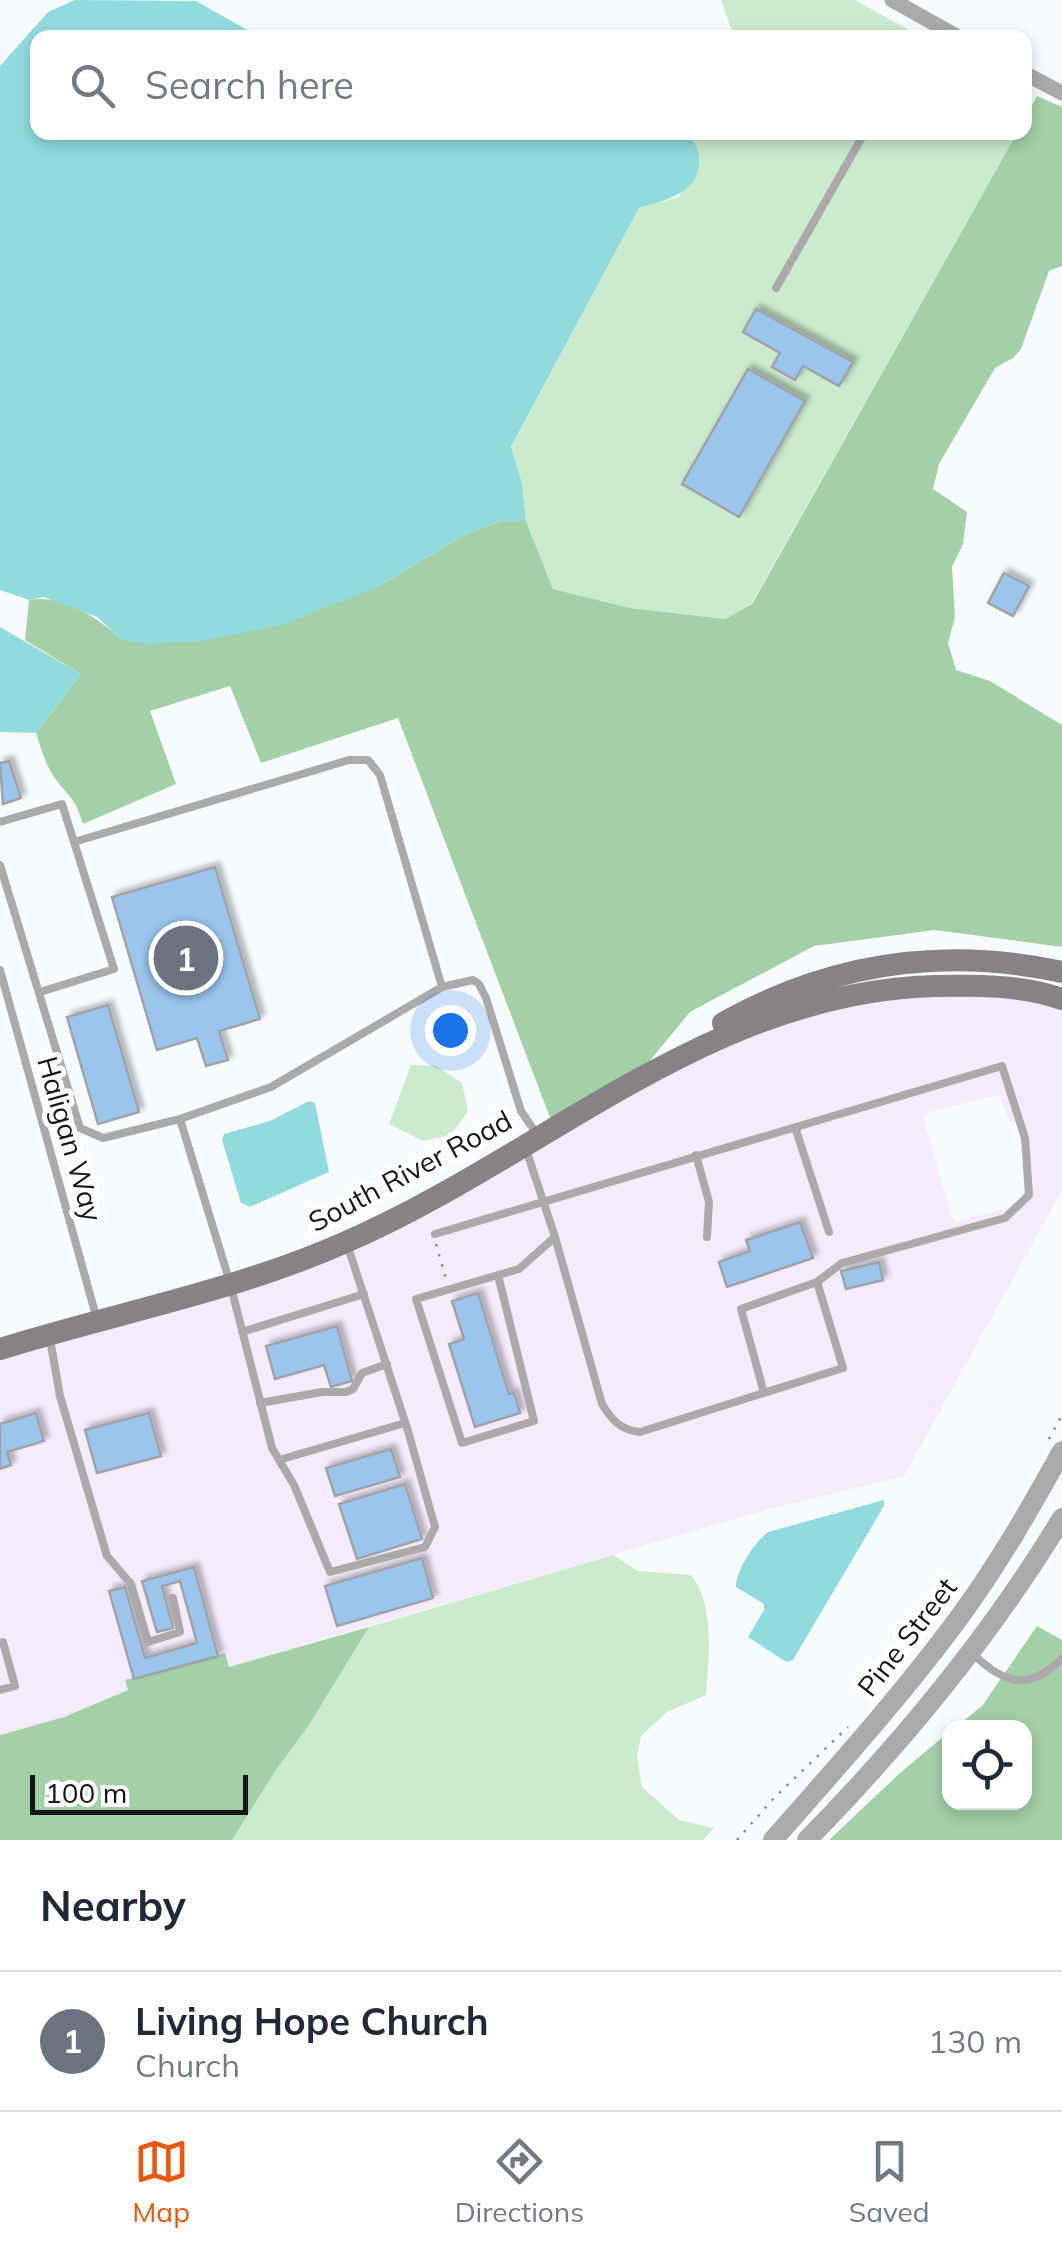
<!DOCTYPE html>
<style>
:root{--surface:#fff;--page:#f2f2f3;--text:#1f2937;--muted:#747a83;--line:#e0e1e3;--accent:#ea580c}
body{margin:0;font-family:Mulish,sans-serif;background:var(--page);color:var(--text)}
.controls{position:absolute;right:30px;bottom:30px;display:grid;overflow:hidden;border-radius:20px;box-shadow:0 5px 15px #0003}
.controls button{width:90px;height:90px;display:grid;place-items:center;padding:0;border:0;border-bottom:2px solid var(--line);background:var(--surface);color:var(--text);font:50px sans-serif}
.scale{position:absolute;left:30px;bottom:25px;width:218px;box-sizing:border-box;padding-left:10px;border:5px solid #141517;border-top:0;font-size:28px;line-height:35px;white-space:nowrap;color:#141517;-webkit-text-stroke:8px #fff;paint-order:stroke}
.you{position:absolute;left:450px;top:1030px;width:35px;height:35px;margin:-25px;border:8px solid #fff;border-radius:50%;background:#1a73e8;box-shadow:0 0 0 15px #1a73e833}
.badge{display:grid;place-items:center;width:65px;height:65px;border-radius:50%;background:var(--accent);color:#fff;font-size:32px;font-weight:700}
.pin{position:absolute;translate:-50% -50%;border:5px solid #fff;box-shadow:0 2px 10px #0006}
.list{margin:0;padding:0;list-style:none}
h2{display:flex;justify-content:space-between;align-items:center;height:130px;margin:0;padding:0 40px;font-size:42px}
h2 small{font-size:32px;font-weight:400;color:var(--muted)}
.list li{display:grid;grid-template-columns:65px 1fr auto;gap:30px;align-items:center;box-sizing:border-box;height:140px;padding:0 40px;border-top:2px solid var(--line)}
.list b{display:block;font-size:38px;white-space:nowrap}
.list p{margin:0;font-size:32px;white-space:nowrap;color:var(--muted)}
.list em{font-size:32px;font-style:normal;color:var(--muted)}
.icon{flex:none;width:55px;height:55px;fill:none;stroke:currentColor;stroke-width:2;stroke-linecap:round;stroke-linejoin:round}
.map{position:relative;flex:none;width:1062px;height:1840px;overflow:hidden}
.search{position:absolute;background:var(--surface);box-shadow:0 5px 15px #0003;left:30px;right:30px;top:30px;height:110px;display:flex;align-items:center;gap:25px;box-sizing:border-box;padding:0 35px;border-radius:20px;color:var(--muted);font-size:38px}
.sheet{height:270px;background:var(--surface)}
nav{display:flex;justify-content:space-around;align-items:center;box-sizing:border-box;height:140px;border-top:2px solid var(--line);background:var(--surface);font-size:28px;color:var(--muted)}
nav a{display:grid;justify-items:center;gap:5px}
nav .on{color:var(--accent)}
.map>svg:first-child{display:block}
.commercial{fill:#f4ecfd;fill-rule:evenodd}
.green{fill:#cbebcd}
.forest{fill:#a3d0a7}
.water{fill:#91dbde}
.building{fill:#9cc5ee;stroke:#9fa3a7;stroke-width:2.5;filter:url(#shadow)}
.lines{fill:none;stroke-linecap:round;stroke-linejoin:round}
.path{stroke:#8c8f91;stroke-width:2.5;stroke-dasharray:2.5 8;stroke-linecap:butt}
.service{stroke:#aca9ab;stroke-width:8}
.minor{stroke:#aca9ab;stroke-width:15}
.tertiary{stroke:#aca9ab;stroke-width:20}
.secondary{stroke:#868285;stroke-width:22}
.labels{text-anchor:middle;stroke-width:10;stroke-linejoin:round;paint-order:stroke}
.street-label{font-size:28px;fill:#141517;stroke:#fff}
</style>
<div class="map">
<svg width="1062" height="1840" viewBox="0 0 1062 1840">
<defs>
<filter id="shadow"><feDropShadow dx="4.5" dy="-4.5" stdDeviation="2.5" flood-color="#0004"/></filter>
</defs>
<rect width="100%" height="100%" fill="#f7fbfe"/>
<path class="commercial" d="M903,995L1012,997L1062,1009V1190L904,1476L769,1509L228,1667L224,1653L126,1680L128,1690L64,1717L0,1735V1357L247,1287L659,1075L786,1020ZM999,1095L1010,1122L1021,1123L1031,1162L1023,1199L1018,1205L956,1222L952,1218L923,1117L929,1112Z"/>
<path class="green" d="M721,0H855L922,37H734Z
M691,133H1017L751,604L725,619L630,608L553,589L526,521L522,483L511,448L639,208L679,197L699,155Z
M411,1065L436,1066L462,1083L468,1111L451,1135L423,1141L389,1124Z
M613,1555L638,1571L691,1575C715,1604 709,1658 706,1695L667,1712L641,1736L637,1757L642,1787L679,1820L714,1828L703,1840H232L276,1770L309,1725L369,1627Z"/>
<path class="forest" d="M1037,96L1062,107V266L1049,271L1021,349L1013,358L995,368L939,464L933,489L967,512L963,544L952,567L955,617L948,643L956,670L990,681L1062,725V947L935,930L814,946L690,1012L647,1064L551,1120L398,718L261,763L230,686L150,711L176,784L83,824C74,796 73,802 57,781C46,767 41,749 36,733L81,674L25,640L29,600C63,594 98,618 122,640L377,587L468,533L502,521H526L553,589L630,608L725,619L752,604L1017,133L1024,132L1025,119Z
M1037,1626L1062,1640V1840H829L900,1773L949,1732L950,1802H1024V1728L956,1727L982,1706Z
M369,1627L309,1725L276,1770L232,1840H0V1735L64,1717L128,1690L125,1680L225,1653L229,1667Z"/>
<path class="water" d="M75,0L196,1L260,37L38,38V132L691,133C692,140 698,148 699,155C703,193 666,200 639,208L511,447L522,483L526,521H502L468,533L377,587L282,625L200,641L147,644L122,640L97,617L44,597L29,600L0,590V66L48,12Z
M0,627L81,674L36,733L0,732Z
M309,1101L315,1103L329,1172L250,1207L241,1203L222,1140L224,1134L270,1121Z
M884,1500V1506L793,1660L786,1662L748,1637L764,1610V1604L736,1587C736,1570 754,1543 768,1532Z"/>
<path class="building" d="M756,309L853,362L839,386L803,366L795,380L772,367L780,353L743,332Z
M748,369L805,401L739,517L682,484Z
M1004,573L1029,586L1013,616L988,603Z
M9,761L21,798L3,804L0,763Z
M215,867L260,1019L219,1031L228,1060L206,1066L197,1038L157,1050L112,897Z
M108,1005L139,1112L98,1124L67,1017Z
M800,1222L813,1258L727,1287L719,1262L750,1251L746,1240Z
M879,1262L883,1280L846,1289L841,1271Z
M478,1293L509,1394L514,1393L520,1413L475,1427L449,1344L464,1339L452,1301Z
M337,1326L352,1381L331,1387L324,1365L275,1379L266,1346Z
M36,1413L44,1441L7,1452L11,1465L0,1469V1424Z
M149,1413L161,1456L97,1473L85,1430Z
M391,1449L400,1477L335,1496L326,1468Z
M405,1484L422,1539L357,1559L339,1504Z
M422,1558L433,1598L337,1626L325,1586Z
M194,1567L218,1656L134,1679L109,1591L125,1587L145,1658L197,1643L180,1581L162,1586L173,1628L157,1632L142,1581Z"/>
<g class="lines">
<path class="path" d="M436,1244L446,1279
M1049,1439L1062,1415
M737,1840L773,1799L848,1727"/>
<path class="service" d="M776,288L865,132
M0,822L62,804L114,969L40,992
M74,842L349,760H368L380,775L442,987
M0,865L80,1128L103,1138L180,1119L271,1087L442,987L473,980L479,984L486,998L521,1111L536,1133
M0,970L96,1316
M180,1119L230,1283L272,1448L294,1485L330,1572L425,1547L435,1527L408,1431L348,1247
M795,1127L829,1232
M696,1155L709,1202L707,1237
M435,1234L1002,1066L1025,1138L1029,1195L1005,1218L842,1263L817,1282
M555,1237L602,1404C612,1420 620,1430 640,1432L843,1368L817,1282L741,1309L764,1393
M498,1275L534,1421L462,1443L416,1299L519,1269L555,1237L526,1149
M242,1332L364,1294
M50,1339L60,1396L107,1556L131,1584L148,1642L180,1632L173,1598
M260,1403L322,1392H346L353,1389L362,1373L387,1364
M279,1460L405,1423
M0,1643L3,1642L15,1686L0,1690
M973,1654C1004,1684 1029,1692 1062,1658"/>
<path class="minor" d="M892,0L960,38
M1024,73L1062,93"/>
<path class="tertiary" d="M773,1840C837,1767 903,1694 961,1615C999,1563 1031,1507 1062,1451
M807,1840C904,1741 990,1637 1062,1518"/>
<path class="secondary" d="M723,1023C830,963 942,946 1062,972
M0,1349C115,1313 236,1291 346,1242C544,1156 709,992 935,986C977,985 1022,985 1062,999"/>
</g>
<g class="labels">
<g class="street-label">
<text transform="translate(70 1139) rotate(74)" y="10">Haligan Way</text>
<text transform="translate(410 1171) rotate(-28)" y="10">South River Road</text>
<text transform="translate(907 1637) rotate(-52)" y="10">Pine Street</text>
</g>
</g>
</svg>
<div class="controls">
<button><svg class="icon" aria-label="locate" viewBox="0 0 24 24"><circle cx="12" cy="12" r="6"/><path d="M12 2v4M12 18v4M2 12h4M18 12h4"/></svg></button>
</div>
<div class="scale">100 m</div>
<div class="you"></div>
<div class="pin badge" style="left:186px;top:958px;background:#6b7280">1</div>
<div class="search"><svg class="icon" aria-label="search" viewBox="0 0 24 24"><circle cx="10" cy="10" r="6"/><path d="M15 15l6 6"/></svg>Search here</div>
</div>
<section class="sheet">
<h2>Nearby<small></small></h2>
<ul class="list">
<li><span class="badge" style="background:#6b7280">1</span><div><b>Living Hope Church</b><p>Church</p></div><em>130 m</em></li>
</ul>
</section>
<nav>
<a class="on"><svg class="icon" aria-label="map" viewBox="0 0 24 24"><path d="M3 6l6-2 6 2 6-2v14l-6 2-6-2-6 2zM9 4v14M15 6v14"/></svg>Map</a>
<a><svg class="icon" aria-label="directions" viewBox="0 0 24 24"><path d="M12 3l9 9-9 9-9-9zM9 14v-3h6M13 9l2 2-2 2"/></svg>Directions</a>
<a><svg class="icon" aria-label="saved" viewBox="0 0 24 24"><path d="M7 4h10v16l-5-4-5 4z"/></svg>Saved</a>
</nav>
